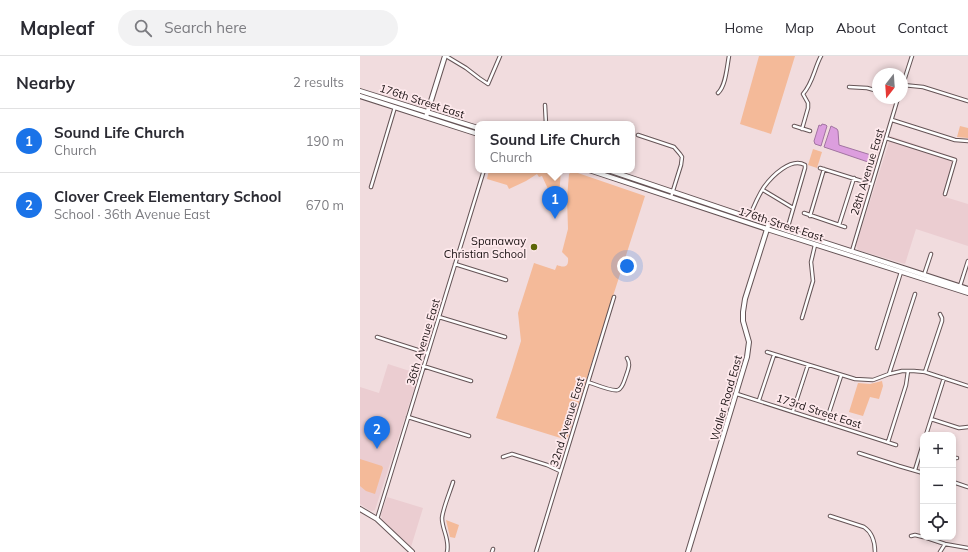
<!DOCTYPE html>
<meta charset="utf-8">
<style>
:root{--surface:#fff;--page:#f2f2f3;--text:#2b2b33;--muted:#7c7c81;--line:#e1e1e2;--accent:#1a73e8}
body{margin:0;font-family:Mulish,sans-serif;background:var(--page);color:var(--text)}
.controls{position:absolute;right:12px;bottom:12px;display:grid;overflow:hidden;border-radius:8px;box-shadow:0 2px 6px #0003}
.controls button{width:36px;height:36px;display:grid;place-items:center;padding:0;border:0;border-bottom:1px solid var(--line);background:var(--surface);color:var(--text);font:20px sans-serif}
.compass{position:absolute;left:512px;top:12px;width:36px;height:36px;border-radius:50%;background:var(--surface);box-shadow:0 2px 6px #0003;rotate:197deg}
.you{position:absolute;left:267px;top:210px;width:14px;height:14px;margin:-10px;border:3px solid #fff;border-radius:50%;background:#1a73e8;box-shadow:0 0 0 6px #1a73e833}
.badge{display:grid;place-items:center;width:26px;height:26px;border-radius:50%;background:var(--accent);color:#fff;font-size:13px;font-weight:700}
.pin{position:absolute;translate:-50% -33px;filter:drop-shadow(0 1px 2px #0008)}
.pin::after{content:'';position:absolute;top:21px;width:14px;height:12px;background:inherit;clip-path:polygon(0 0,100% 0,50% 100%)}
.popup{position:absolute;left:115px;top:65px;width:160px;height:52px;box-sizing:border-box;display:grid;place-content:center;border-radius:8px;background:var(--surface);filter:drop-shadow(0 1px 3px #0005);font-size:13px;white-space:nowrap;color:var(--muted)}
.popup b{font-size:15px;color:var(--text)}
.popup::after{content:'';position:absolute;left:50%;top:100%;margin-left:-8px;border:8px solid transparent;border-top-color:var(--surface)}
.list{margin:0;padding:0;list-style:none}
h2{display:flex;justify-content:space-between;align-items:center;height:52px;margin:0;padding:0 16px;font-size:17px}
h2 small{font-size:13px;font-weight:400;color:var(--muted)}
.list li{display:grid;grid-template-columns:26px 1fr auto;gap:12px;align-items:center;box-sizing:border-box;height:64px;padding:0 16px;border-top:1px solid var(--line)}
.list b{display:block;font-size:15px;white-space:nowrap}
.list p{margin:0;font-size:13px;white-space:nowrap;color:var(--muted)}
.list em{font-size:13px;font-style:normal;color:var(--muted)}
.icon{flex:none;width:22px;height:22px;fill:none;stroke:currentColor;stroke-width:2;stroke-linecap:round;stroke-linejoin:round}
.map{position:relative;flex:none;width:608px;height:496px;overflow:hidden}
header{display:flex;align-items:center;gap:24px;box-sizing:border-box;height:56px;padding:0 20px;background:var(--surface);border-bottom:1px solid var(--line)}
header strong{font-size:19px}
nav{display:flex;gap:22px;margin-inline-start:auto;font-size:14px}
.search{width:280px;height:36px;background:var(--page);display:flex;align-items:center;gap:10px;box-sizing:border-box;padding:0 14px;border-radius:22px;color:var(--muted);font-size:15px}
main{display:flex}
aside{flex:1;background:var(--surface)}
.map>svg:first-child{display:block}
.built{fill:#ebcdd1}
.green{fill:#f4ba99}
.water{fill:#dc9ede;stroke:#a274a1}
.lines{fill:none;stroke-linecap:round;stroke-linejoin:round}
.street-casing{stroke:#655456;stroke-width:4.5}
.secondary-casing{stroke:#655456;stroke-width:6}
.primary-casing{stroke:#655456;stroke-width:6}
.street{stroke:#fff;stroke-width:2.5}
.secondary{stroke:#fff;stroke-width:4}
.primary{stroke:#fff;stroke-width:4}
.poi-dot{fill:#5c6608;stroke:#fee9ec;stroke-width:1.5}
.labels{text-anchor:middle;stroke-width:3.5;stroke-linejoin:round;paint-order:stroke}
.street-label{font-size:11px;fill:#1b1314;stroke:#fee9ec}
.poi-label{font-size:11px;fill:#1b1314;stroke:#fee9ec;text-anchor:end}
</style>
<header>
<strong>Mapleaf</strong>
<div class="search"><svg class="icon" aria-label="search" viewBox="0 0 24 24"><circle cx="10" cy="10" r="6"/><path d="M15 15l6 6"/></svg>Search here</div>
<nav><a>Home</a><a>Map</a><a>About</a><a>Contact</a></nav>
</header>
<main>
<aside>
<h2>Nearby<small>2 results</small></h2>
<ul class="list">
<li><span class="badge">1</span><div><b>Sound Life Church</b><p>Church</p></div><em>190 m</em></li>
<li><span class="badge">2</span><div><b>Clover Creek Elementary School</b><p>School · 36th Avenue East</p></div><em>670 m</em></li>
</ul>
</aside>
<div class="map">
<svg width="608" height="496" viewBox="0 0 608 496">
<rect width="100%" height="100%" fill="#f1dcde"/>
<path class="built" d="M531,80L597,102L585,141L608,148V190L556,173L545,208L498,194L496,189Z
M28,308L59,318L15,454L12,455L9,454L0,448V331L19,337Z
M27,441L63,452L51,491L22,464L21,459Z"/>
<path class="green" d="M399,0H435L411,78L380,68Z
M600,70L608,72V82L597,81Z
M453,93L462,96L457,112L448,109Z
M129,114H201L198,153H195L193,148L194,146L182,120L179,121L177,118L166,125L149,133L147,129L127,123Z
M215,116L285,140L207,384L136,362L152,314L161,285L158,257L174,207L195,214L197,209C204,212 209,211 208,202L202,196L208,173L207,142L209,118L210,117Z
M522,325L523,330L519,343L510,341L503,360L489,356L498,327L510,328Z
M0,403L22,410L23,412L15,438L6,435L0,430Z
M86,464L99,469L95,482L90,481Z"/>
<path class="water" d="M462,68L466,69L467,70L461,90L455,88L454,85L459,69L461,70Z
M471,70L477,73L478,75L479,89L511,99L512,101L511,104L508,106L464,91Z"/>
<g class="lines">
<g class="street-casing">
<path id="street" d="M86,0L106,12L119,22L128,28L140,0
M543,29L563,31L608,45
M489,31L507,32L518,35
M542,31L552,0
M358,37C366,30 367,10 369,0
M531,42L537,45
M185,49L186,68
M532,64L595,84L608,85
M434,70L450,75
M442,73L448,52V47L443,38C453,27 454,13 461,0
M278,79L314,91L320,98L322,101L321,109L311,141
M526,82L595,104L585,138
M460,112L511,128
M11,131L35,51
M403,134L433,152
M444,157L485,171
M450,160L464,113
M389,162C393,152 398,140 404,131C412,120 431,101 445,109V112L427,174
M479,169L494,122
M492,195L538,42
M95,208L146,224
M564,219L571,198
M600,230L608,205
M79,261L145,281
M442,262L453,225L451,206L455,189
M17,281L67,297
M517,292L541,216
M407,296L495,323L513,324L529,318L542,315H554L565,316L608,330
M63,310L111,325
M565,316L582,265V262L580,258
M529,318L555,238
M228,326C234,328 253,336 258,334C263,332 264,325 266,320C268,314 271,308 267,302
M377,338L536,389
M399,344L414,299
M433,355L448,309
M48,361L109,380
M571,363L599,372L608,371
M466,366L481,320
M566,379L584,322
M528,386L546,329L548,315
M499,397L539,410L563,417
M143,401L152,398L187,409L200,415
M593,402H597
M555,414L563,388
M593,426L608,431
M470,460L504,471C513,477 515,486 515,496
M17,463L124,114
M551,480L555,479L563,481
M564,481L585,488L608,492
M87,496C90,483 82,474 82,462C83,452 90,436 93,426
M132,496L133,493
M176,496L254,241
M580,496L585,488"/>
</g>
<g class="secondary-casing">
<path id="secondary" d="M66,61L85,0
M0,453L17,463L52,496
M328,496L387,301L389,286L383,265V256L385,243L408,170"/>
</g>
<g class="primary-casing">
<path id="primary" d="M0,35L118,72
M0,40L118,78
M229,114L407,173L608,237
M248,114L426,174L608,233"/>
</g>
<use href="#street" class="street"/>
<use href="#secondary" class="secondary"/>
<use href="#primary" class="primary"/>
</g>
<circle class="poi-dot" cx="174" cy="191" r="4"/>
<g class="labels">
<g class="street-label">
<text transform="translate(62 45) rotate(18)" y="4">176th Street East</text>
<text transform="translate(507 116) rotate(-73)" y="4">28th Avenue East</text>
<text transform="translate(421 168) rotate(18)" y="4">176th Street East</text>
<text transform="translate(63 286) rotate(-73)" y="4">36th Avenue East</text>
<text transform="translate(366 342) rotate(-74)" y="4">Waller Road East</text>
<text transform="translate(459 355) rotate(18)" y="4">173rd Street East</text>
<text transform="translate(207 366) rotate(-73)" y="4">32nd Avenue East</text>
</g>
<g class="poi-label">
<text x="166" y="189">Spanaway<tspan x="166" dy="13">Christian School</tspan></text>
</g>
</g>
</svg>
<div class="controls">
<button>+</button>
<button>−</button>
<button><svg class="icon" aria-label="locate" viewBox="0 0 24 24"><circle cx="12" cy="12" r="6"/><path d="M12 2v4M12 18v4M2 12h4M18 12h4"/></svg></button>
</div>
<svg class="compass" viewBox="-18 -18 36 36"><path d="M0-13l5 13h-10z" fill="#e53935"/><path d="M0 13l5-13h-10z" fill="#7c7c81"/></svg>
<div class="you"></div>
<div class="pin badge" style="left:195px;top:163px">1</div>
<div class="popup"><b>Sound Life Church</b>Church</div>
<div class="pin badge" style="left:17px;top:393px">2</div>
</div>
</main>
